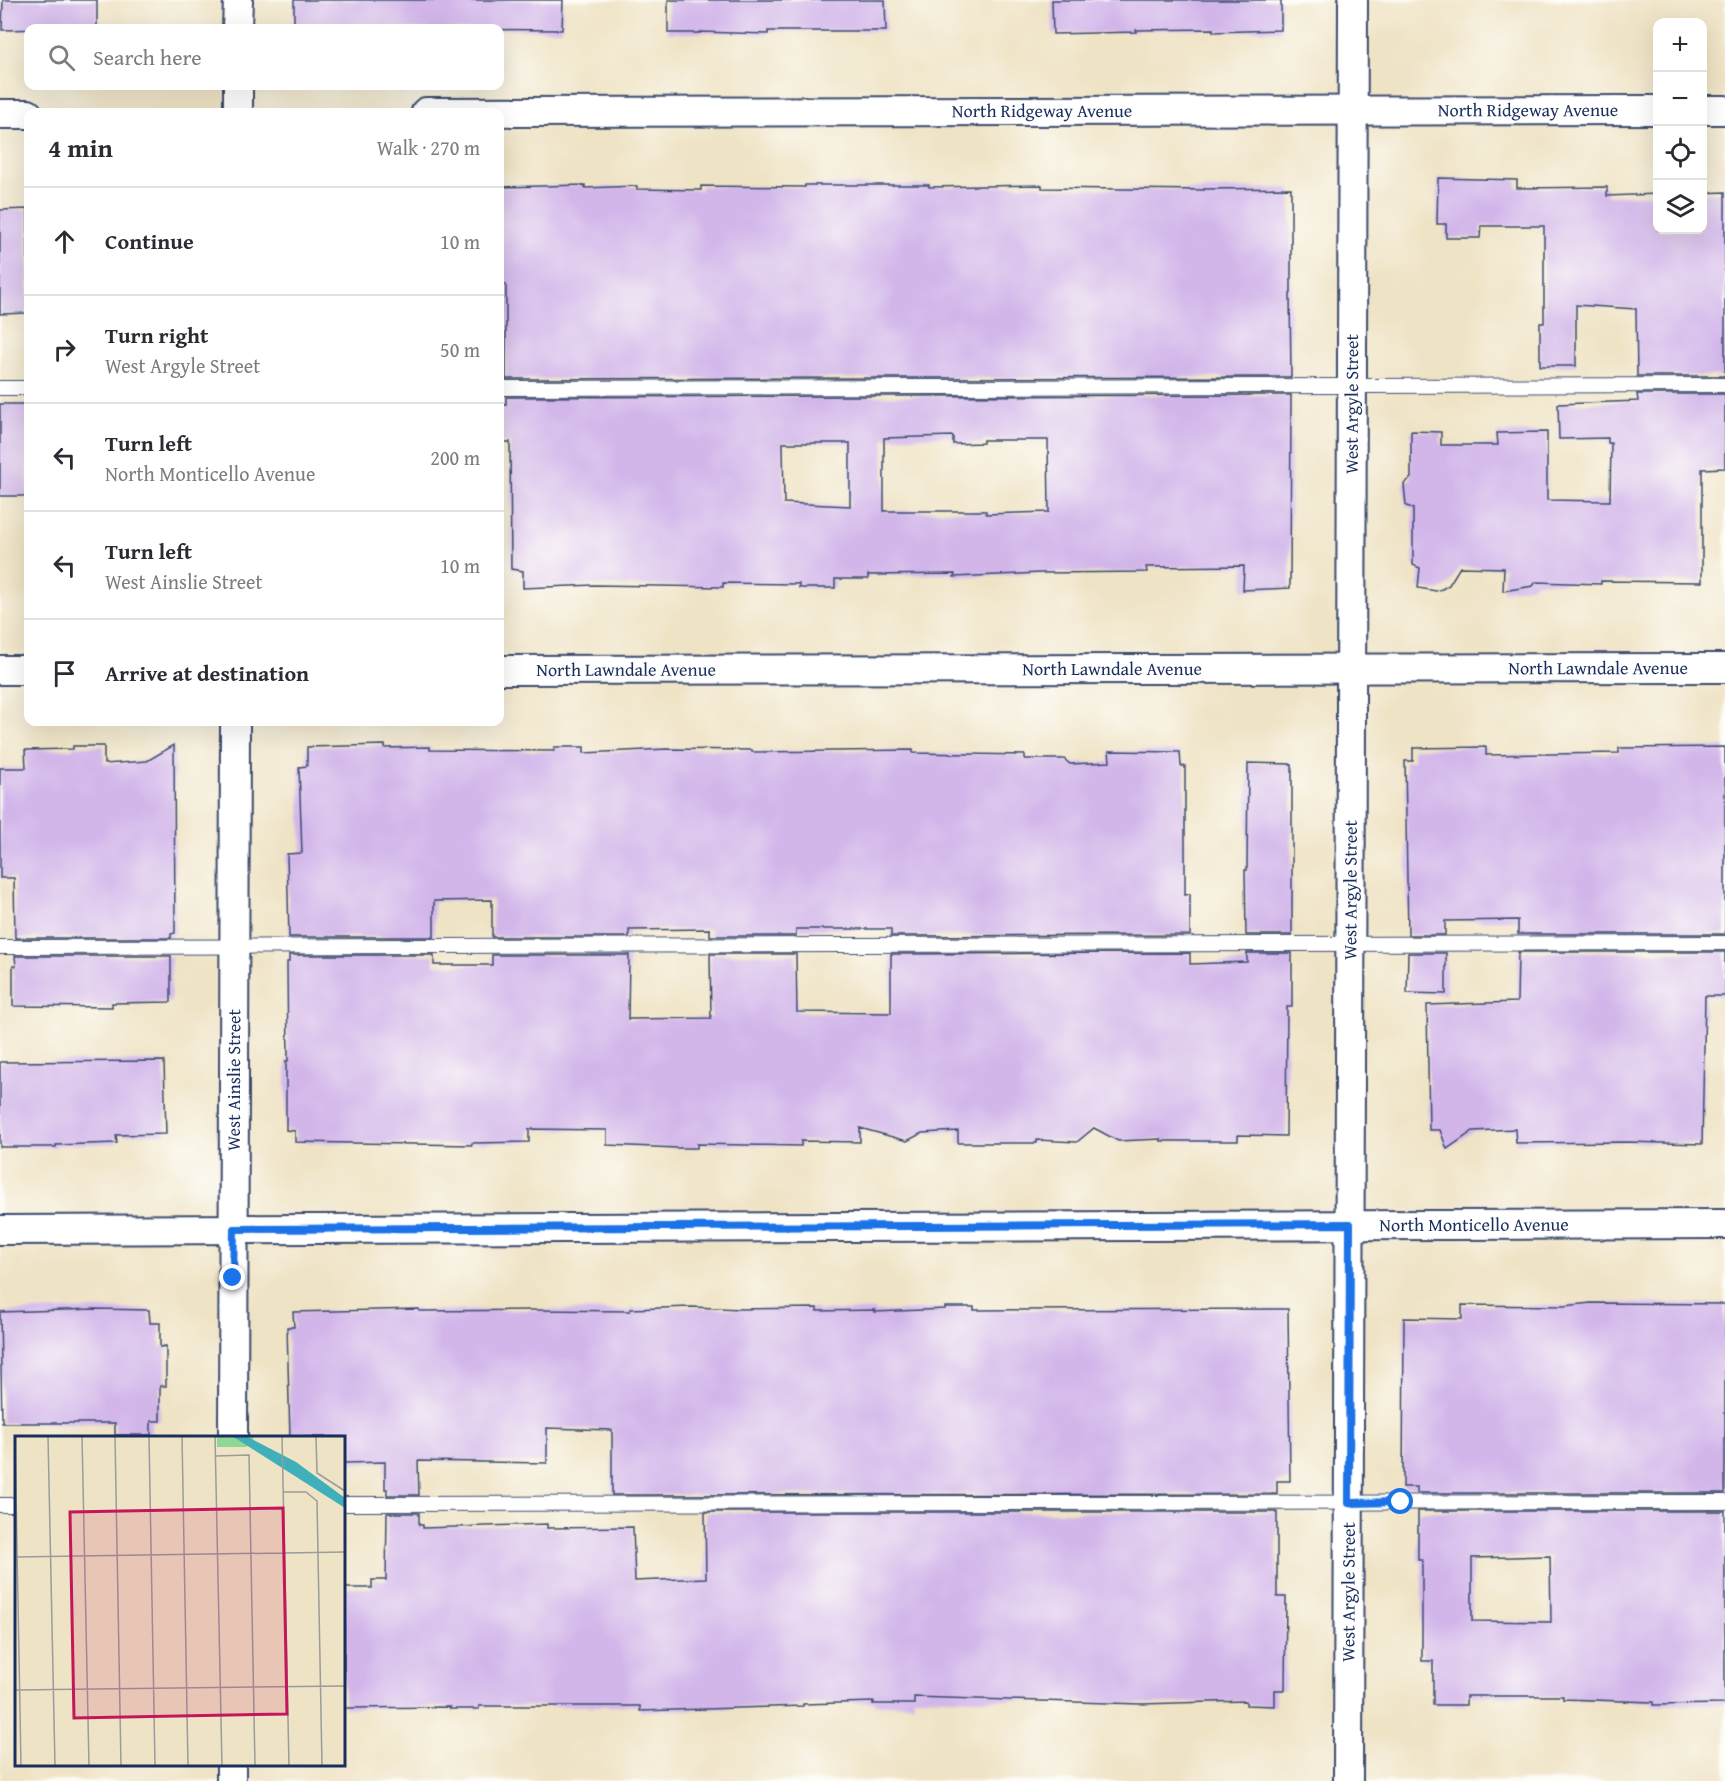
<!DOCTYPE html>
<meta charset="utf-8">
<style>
:root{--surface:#fff;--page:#f2f2f3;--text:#2b2b33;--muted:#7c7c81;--line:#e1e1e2}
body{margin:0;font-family:"Gentium Book Plus",serif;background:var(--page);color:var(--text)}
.controls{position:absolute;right:18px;top:18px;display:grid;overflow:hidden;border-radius:12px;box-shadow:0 6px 24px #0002}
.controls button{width:54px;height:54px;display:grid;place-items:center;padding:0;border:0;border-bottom:2px solid var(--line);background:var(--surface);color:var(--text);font:30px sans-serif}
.stop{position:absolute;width:18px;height:18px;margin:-14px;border:4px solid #1a73e8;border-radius:50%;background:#fff}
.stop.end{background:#1a73e8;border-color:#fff;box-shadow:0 2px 6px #0008}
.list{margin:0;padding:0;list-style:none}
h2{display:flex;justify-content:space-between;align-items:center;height:78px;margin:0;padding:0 24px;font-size:26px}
h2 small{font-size:20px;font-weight:400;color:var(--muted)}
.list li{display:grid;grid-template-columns:39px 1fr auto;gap:18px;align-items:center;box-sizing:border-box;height:108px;padding:0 24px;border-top:2px solid var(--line)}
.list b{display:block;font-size:22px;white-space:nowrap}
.list p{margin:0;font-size:20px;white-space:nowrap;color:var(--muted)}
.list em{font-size:20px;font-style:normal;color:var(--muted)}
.icon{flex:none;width:33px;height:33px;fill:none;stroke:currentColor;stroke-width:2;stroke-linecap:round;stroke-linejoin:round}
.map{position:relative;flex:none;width:1725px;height:1781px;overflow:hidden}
.search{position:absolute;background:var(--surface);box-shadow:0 6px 24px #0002;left:24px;top:24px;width:480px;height:66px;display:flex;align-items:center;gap:15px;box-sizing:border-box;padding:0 21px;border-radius:12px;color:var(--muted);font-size:22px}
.panel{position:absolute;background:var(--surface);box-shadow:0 6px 24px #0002;left:24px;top:108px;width:480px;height:618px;border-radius:12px}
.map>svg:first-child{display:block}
.building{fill:#d2b6ea;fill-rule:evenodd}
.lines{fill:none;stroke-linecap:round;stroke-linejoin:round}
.lane-casing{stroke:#3b4a6d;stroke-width:16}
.street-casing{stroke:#3b4a6d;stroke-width:32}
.lane{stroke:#fff;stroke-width:14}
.street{stroke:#fff;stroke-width:28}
.route{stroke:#1a73e8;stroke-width:8}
.labels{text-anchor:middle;stroke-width:6;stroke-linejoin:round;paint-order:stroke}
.street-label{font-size:18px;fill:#1b2f5e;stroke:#fdfcf7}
.inset-road{fill:none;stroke:#9a9b9c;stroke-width:1.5}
.view{fill:#c2185b;fill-opacity:0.15;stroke:#c2185b;stroke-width:3}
.inset-edge{fill:none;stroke:#1b2f5e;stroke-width:3}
</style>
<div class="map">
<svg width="1725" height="1781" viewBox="0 0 1725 1781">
<rect width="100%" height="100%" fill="#fdfcf7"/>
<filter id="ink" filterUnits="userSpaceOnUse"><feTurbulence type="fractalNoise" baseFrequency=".0167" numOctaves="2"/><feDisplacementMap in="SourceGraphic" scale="12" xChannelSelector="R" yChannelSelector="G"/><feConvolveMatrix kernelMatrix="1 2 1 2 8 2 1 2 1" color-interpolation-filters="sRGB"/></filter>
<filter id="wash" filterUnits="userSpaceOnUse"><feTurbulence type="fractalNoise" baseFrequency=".008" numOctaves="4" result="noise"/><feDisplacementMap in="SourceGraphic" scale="24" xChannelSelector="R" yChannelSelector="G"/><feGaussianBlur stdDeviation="1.35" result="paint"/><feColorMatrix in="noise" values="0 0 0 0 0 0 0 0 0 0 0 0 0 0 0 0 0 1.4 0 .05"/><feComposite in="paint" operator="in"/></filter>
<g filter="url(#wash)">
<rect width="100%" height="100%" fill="#efe3c5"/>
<g id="blocks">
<path class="building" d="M3,0H97V28L2,30Z
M294,0H563L562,30L294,28Z
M668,0H885L886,31H768V34L700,32V33H668Z
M1052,0H1281V30L1213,32V29L1136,30V32L1053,34Z
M1438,178L1517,180V188L1607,187V196L1658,194V230H1702V193L1725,192V376H1637L1636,309L1576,305V366H1540V323H1544V226H1481L1480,238H1446V224H1437Z
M585,185V188L637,186V189L701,190V186L805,187V185H929V187L1042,185V188L1204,190V189L1291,188V293H1290L1291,377L506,379V285H500V187Z
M28,209V313L0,314V210Z
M1637,394H1725V468L1702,469V582L1601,581V584L1536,582L1533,586L1503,591L1504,568L1460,567L1449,585L1442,589L1436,591L1418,588L1420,568L1413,565V508L1406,506L1404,484L1411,478V431L1441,432V445H1498L1497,433L1547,432V500L1610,501L1611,443H1608V438L1559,439L1558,404L1638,401Z
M1291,395L1290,588L1243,590L1244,566L1146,567L1147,572L1040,573L954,577L955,574L868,575V579H835V588H799V584L723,583V587L594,585L523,588V571L511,569L510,442H500V404H506V397ZM953,436V444L983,443V440H1048L1049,512L986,514V511H884V438ZM783,443H850V506L784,503Z
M0,404H28V496H0Z
M174,745L175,933L171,934V938H15L14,878H0V768H26L25,750L73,749V746H104V764L147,761Z
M385,745V748L430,747V750L554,751V747H584V753L667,749L752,750V752L913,750V753L1025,755V759H1064L1070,764L1110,762L1109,751L1180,752L1181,766H1185V895L1190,894V935L891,936V929H796V936H710V929L629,930V937H492V900L434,901V937H289L287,854L302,853L299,767L307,766V747Z
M1486,747V755L1619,753V748L1725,747V934H1518V920L1445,921V935H1408L1405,761H1413V748Z
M1248,763L1292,764V935H1246L1245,870H1247Z
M1518,952H1725V996H1705L1702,1144L1627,1142L1516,1143L1515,1129L1473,1131L1447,1149L1440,1130H1429L1427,1005L1517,1002Z
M1190,953V964L1247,962V953H1292V1007H1287L1286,1136L1238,1135V1141H1161V1139L1118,1141L1094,1128L1077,1142L1037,1140V1143H958V1131L922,1133L907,1141L860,1128V1142L801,1141V1146L697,1144V1148H678L607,1145V1130L529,1129V1142L472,1143V1145L295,1142V1131L286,1130V1061H288L287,962H289V955H434V965H492V955H629L628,1019L711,1018L710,954H796L797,1012L891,1013V954Z
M1408,953H1446V994L1407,993Z
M15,956H171V1002L112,1003V1007L13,1006V966H16Z
M164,1061L166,1134L116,1135L117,1143L56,1145V1147H0V1062Z
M1591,1303L1725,1304V1493H1417V1487H1403L1404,1318L1462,1319V1305L1564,1306Z
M691,1307L742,1309L817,1308V1311L875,1310V1312L945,1309V1307H974V1310L1288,1309L1290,1481H1277V1494L612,1495V1430L547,1428V1463L418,1461L419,1495H387V1489H385V1462L344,1463V1437H290L287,1327H294L293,1312L419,1309V1311L538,1310L630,1311V1309Z
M95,1309L149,1310L150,1323H160V1347L166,1346V1386H160V1421H151V1435H115V1423H2L0,1312Z
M1418,1511H1725V1704L1653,1705V1702L1563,1699V1696H1466V1705H1433V1661H1422V1560H1418ZM1550,1556L1551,1622L1472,1621V1558Z
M705,1512H1277V1597H1286L1285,1690H1275V1706L1246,1705V1701L1141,1704L914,1697V1704H873L874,1702L803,1704V1706L640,1711V1706H479V1709H450V1707L344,1708V1588H372V1580H386L387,1513H419V1525H423V1528L547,1524V1528L633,1527L635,1581L706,1578Z"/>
</g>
</g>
<g filter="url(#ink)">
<use href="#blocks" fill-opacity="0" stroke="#3b4a6d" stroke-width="1.5"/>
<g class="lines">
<g class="lane-casing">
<path id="lane" d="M0,388H28
M500,388L1725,385
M0,947L1725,943
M344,1504L1725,1502
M0,1505H16"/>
</g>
<g class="street-casing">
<g id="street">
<path d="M237,28L238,0"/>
<path d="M238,86V112"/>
<path d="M1702,110H1725"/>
<path id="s1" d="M426,112L1658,110"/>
<path d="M0,114H28"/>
<path d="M0,670H28"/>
<path id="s2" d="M500,670L1725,668"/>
<path id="s3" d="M0,1230L1725,1224"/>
<path id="s4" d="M233,1438L235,722"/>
<path d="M231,1781V1764"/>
<path id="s5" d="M1348,1781L1353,0"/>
</g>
</g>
<use href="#lane" class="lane"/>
<use href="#street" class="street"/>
</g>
</g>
<g class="lines" filter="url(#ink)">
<path class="route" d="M233,1278L234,1229L1350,1224L1349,1503L1401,1502"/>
</g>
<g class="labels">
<g class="street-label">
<text dy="6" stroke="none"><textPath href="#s1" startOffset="616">North Ridgeway Avenue</textPath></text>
<text dy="6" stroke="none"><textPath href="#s1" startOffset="1102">North Ridgeway Avenue</textPath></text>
<text dy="6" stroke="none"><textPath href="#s5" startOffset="1377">West Argyle Street</textPath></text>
<text dy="6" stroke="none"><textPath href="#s2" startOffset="1098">North Lawndale Avenue</textPath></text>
<text dy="6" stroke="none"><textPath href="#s2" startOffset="126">North Lawndale Avenue</textPath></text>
<text dy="6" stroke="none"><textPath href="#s2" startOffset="612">North Lawndale Avenue</textPath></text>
<text dy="6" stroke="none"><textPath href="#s5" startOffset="891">West Argyle Street</textPath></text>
<text dy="6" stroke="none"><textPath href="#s4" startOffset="358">West Ainslie Street</textPath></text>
<text dy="6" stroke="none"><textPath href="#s3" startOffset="1474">North Monticello Avenue</textPath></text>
<text dy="6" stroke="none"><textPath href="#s5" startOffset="189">West Argyle Street</textPath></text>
</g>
</g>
<g transform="translate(15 1436)">
<rect width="330" height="330" fill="#efe3c5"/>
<path d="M202,0H238L239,6L231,11H202Z" fill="#8dd894"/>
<path d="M217,0H231L281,26L330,62V72Z" fill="#3fafba"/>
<path class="inset-road" d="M0,0L6,330M33,0L40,330M67,0L74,330M100,0L106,330M134,0L140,330M167,0L173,330M200,0L207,330M267,0L274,330M301,0L302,37L330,55M200,20L234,19L240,330M268,56H291L302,65L307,330M0,121L330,116M0,254L330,250"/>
<path class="view" d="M268,72L272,278L59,282L55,76Z"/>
<rect width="330" height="330" class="inset-edge"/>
</g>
</svg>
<div class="controls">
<button>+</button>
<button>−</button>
<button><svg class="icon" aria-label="locate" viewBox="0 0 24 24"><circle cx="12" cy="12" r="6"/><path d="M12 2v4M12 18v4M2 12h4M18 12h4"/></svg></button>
<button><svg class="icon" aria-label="layers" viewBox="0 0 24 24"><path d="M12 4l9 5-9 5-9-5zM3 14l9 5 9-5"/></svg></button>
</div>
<div class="stop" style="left:1401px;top:1502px"></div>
<div class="stop end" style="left:233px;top:1278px"></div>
<div class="search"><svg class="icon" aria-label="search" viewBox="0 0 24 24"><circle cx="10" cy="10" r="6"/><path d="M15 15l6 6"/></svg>Search here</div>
<section class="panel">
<h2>4 min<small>Walk · 270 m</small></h2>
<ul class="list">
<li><svg class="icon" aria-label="ahead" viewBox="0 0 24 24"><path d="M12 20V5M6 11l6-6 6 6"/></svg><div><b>Continue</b></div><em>10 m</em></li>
<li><svg class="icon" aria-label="right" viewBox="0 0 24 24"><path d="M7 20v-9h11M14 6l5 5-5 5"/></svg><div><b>Turn right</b><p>West Argyle Street</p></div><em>50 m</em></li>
<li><svg class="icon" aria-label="left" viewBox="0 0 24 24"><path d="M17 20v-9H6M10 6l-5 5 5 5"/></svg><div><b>Turn left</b><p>North Monticello Avenue</p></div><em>200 m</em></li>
<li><svg class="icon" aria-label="left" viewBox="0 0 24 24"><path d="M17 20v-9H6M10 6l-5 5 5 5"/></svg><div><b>Turn left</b><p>West Ainslie Street</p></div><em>10 m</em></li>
<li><svg class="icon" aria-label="arrive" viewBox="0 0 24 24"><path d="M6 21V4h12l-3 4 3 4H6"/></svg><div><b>Arrive at destination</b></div></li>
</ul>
</section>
</div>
